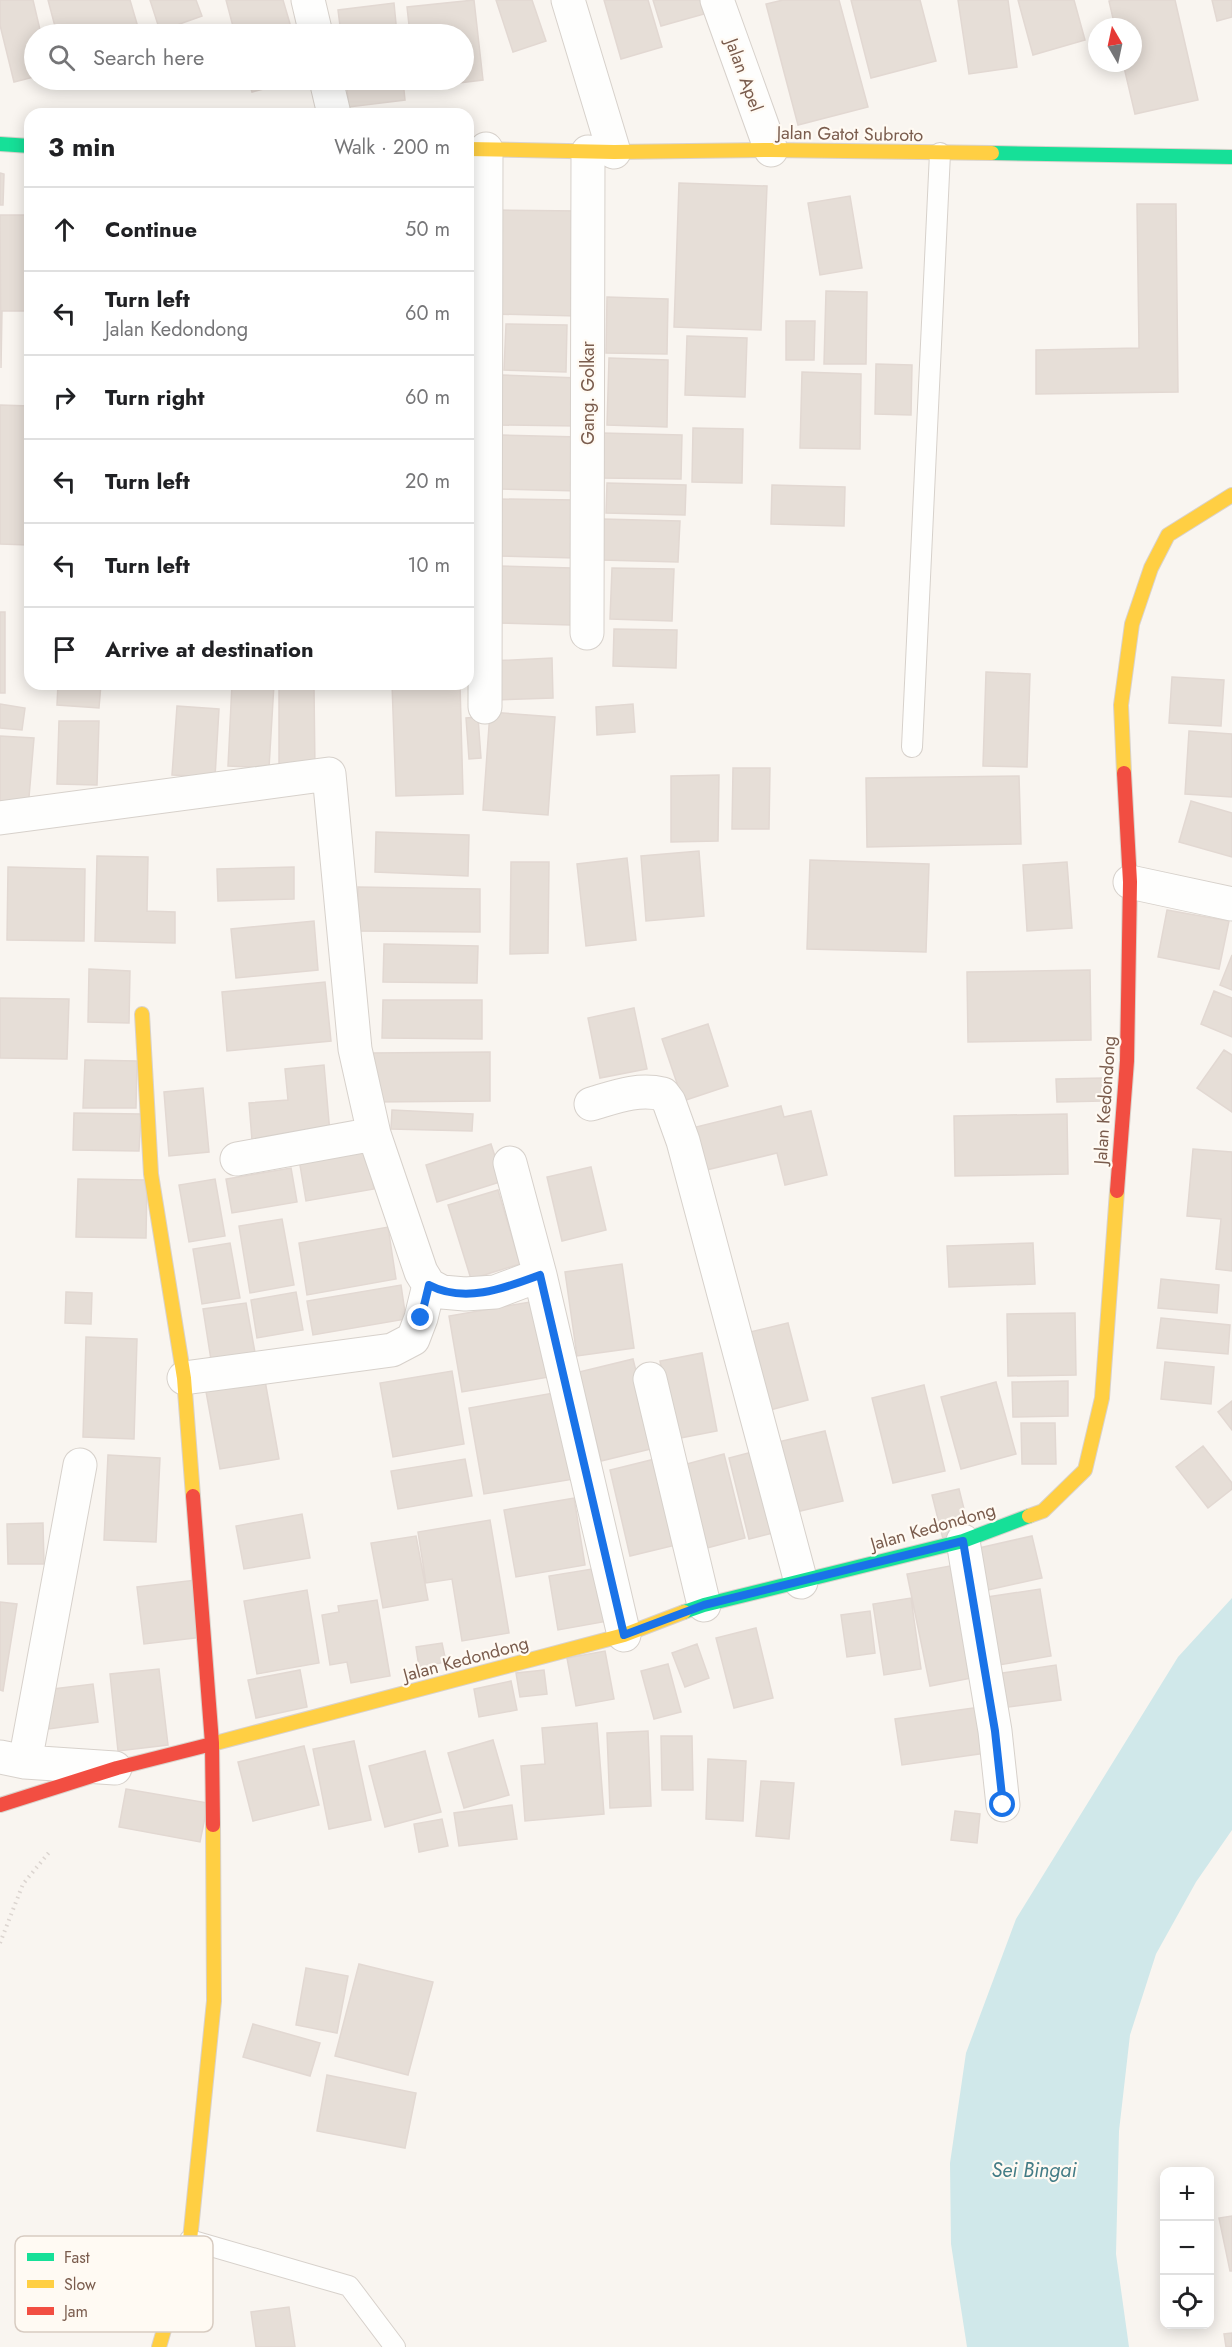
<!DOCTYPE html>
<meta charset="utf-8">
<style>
:root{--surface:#fff;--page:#f2f2f2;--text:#202124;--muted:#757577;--line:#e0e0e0}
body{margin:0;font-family:Jost,sans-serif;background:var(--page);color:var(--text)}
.controls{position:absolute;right:18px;bottom:18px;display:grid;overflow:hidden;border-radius:12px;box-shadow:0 3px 15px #0003}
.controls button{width:54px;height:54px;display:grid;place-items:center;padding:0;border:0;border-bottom:2px solid var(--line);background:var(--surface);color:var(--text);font:30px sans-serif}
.compass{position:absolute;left:1088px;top:18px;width:54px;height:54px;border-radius:50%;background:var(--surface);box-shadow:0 3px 15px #0003;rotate:351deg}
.stop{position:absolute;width:18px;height:18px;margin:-14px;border:4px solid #1a73e8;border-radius:50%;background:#fff}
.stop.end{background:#1a73e8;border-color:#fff;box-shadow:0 2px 6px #0008}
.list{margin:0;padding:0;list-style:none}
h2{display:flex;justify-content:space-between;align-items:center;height:78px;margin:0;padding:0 24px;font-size:26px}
h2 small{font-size:20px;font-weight:400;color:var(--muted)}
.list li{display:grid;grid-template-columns:39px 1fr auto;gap:18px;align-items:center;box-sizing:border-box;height:84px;padding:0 24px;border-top:2px solid var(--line)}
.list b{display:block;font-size:22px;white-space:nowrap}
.list p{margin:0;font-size:20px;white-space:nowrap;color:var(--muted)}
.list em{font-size:20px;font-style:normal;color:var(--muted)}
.icon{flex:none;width:33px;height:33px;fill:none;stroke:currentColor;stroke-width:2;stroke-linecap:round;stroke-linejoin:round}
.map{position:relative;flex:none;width:1232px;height:2347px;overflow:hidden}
.search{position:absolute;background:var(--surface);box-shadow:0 3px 15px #0003;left:24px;top:24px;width:450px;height:66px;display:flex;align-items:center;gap:15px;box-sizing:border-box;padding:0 21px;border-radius:33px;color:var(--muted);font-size:22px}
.panel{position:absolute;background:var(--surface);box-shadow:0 3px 15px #0003;left:24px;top:108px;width:450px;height:582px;border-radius:18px}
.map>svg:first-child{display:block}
.water{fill:#d0e8ea}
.building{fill:#e6ded7;stroke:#e2d8d2;stroke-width:1.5}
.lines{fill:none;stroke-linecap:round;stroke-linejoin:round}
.lane-casing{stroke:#d7d1cb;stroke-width:22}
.street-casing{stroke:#d7d1cb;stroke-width:35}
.fast-casing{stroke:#d9d2cb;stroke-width:16}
.slow-casing{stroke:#d9d2cb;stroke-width:16}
.jam-casing{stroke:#d9d2cb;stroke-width:16}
.path{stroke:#dcd5d0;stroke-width:4;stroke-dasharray:1.5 4.5;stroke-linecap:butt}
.lane{stroke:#fefefd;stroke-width:20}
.street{stroke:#fefefd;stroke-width:33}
.fast{stroke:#16e098;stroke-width:14}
.slow{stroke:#ffcf43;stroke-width:14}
.jam{stroke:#f24e42;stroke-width:14}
.route{stroke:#1a73e8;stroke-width:8}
.labels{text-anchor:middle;stroke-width:4.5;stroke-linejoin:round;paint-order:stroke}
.street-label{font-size:18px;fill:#7a5c4d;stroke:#fffaf3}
.water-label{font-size:20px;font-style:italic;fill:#437c86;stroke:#fffaf3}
.key{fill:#fffaf3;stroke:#d7cbc1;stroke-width:1.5}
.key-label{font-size:16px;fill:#7a5c4d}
</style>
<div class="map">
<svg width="1232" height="2347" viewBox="0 0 1232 2347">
<rect width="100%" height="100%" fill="#f9f5f0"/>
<path class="water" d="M1232,1598V1830L1196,1882L1156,1954L1130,2035L1119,2131L1116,2254L1129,2347H967L951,2244L950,2163L966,2053L1016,1919L1178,1657Z"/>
<path class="building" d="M0,0H33L41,34H34V77L14,82L0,25Z
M48,0H130L140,34H57Z
M150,0H196L202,16L160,31Z
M226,0H283L293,34H235Z
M474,0L483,80L417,88L416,80H464V34H410L407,7Z
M496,0H532L546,41L513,52Z
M604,0H648L662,47L621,59Z
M653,0H700L704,14L661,26Z
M783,0H839L868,107L798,125L766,4Z
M851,0H920L936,61L871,78Z
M958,0H1008L1017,67L969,74Z
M1018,0H1074L1085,40L1033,55Z
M1114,0H1175L1198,100L1135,114L1123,63H1133V27H1115L1109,1Z
M1212,0H1232V17L1217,21Z
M394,3L397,34H341L338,10Z
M248,80H298L252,92Z
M346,80H403L405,100L349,107Z
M0,173L4,174L3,205H0Z
M679,183L767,186L761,330L674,327Z
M850,196L862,268L820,275L808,203Z
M1137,204H1176L1178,392L1036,394V350L1139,348Z
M497,210L580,211L577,316L494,314Z
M468,213H475L472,314H468Z
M0,215H30V311H2L1,368Z
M826,291L867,292L866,364H824Z
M607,297L668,299L667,354L606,353Z
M786,321H815L814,360H786Z
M506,324L567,325L566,372L504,370Z
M687,336L747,338L745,397L685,395Z
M609,358L668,360L667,427L607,425Z
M876,364L912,365L911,415L875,414Z
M802,372L861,374L860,449L800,448Z
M502,375L578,378L577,426L500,425Z
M0,405L30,406L28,545L0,544Z
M693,428L743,429L742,483L692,482Z
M602,433L682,435L681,479L601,478Z
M502,435L580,437L579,491L501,489Z
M607,483L686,485L685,515L606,513Z
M772,485L845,487L844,526L771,524Z
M499,499L577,500L575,558L497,556Z
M602,519L680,521L678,562L601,560Z
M499,566L572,568L571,625L497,623Z
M612,568L674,569L672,621L610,619Z
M0,612H5V693H0Z
M614,629L677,630L676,668L613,666Z
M552,658L553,698L492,700L490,661Z
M986,672L1030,674L1027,767L983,766Z
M1172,677L1224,680L1221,726L1169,723Z
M58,684H101L99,708L57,705Z
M232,684H274L269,768L228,766Z
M392,684H460L463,794L396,796Z
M279,686L314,687L315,771H279Z
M0,704L25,708L22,730L0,728Z
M633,704L635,732L597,735L596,707Z
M177,706L219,709L215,777L172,775Z
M490,712L555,717L548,815L483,810Z
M478,717L481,758L469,759L466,718Z
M59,721H99L97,785L57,784Z
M1189,731L1232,734V797L1185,794Z
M0,736L34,738L28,809L0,807Z
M733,768H770L769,829H732Z
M719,775L718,841L671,842V776Z
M1019,776L1021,844L867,847L866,778Z
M1191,801L1232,813V857L1179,842Z
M376,832L469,835L468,876L375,872Z
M699,851L704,916L646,921L641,856Z
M97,856L148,857L147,911L175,912V943L95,941Z
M627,858L636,940L586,946L577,864Z
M810,860L929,864L926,952L807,949Z
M511,862H549L548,953L510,954Z
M1067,862L1072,928L1027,931L1023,865Z
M8,867L85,869L84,941L7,940Z
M294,867V899L218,901L217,869Z
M358,887L480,889V932L357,931Z
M1167,910L1229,921L1219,969L1158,957Z
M314,921L318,970L236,978L231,929Z
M384,944L478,946L477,983L383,982Z
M1232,955V990L1220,985Z
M89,969L130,971L129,1023L88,1022Z
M1090,970L1091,1040L968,1042L967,972Z
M325,982L331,1041L227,1051L222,992Z
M1214,991L1232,998V1037L1201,1024Z
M0,998L69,999L67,1059L0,1058Z
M383,1000H482V1039L382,1038Z
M634,1008L647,1069L600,1078L588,1018Z
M708,1024L728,1086L683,1101L662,1039Z
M1224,1050L1232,1055V1112L1197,1088Z
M490,1052V1101L372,1102V1053Z
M85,1060L137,1061L136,1108H83Z
M324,1065L330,1133L252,1140L249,1103L288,1100L285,1069Z
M1103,1078V1101L1057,1102L1056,1079Z
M203,1088L209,1152L169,1156L164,1092Z
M781,1106L784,1117L811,1111L827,1175L785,1185L777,1153L698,1172L688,1129Z
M392,1110L473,1114L472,1131L391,1129Z
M74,1113L141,1114L139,1151L73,1150Z
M1067,1114L1068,1174L955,1176L954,1116Z
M491,1144L503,1181L437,1202L426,1165Z
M367,1148L374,1189L306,1201L299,1159Z
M1193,1149L1232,1152V1271L1216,1269L1221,1219L1187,1216Z
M591,1167L606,1230L562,1241L547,1177Z
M291,1168L297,1202L232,1213L226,1179Z
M78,1179L147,1180L146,1238L76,1237Z
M215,1179L225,1236L189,1242L179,1185Z
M498,1190L520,1264L471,1279L448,1205Z
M282,1219L294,1285L250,1293L239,1226Z
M388,1227L396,1279L307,1295L299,1243Z
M230,1243L240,1298L202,1304L193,1249Z
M1033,1243L1035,1284L949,1287L947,1246Z
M622,1264L634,1348L577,1356L565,1272Z
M1161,1279L1219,1285L1217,1313L1158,1308Z
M401,1285L406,1319L313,1335L307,1301Z
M66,1292L92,1293L91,1324L65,1323Z
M296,1292L303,1330L257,1338L251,1300Z
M542,1300L555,1376L462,1392L449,1316Z
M246,1303L256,1358L212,1366L203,1309Z
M1075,1313L1076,1375L1008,1376L1007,1314Z
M1161,1318L1230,1325L1228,1354L1157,1348Z
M788,1323L808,1400L770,1410L750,1332Z
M86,1337L137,1339L134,1439L83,1437Z
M702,1353L717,1431L675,1439L660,1361Z
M633,1359L655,1448L601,1461L579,1372Z
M1165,1362L1214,1367L1211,1404L1161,1399Z
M452,1371L464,1444L393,1457L380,1383Z
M264,1375L279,1459L220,1469L205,1386Z
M1068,1381V1416L1013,1417L1012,1382Z
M996,1382L1016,1454L961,1469L941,1397Z
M924,1385L945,1471L893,1483L872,1398Z
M559,1392L574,1479L484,1494L469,1408Z
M1232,1401V1430L1218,1412Z
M1021,1423H1055L1056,1464H1022Z
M825,1431L843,1501L796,1512L778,1442Z
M1203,1446L1232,1483V1489L1208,1508L1176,1467Z
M760,1450L781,1531L749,1539L729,1458Z
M724,1454L745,1538L703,1549L683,1465Z
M108,1455L160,1458L156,1542L104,1540Z
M659,1458L680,1544L630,1556L610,1470Z
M465,1459L472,1496L398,1509L391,1471Z
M959,1489L970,1533L943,1539L932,1495Z
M574,1498L585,1565L516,1577L504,1510Z
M302,1514L310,1558L244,1569L236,1526Z
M490,1520L509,1633L462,1641L452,1579L426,1583L418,1532Z
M43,1523L44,1564H8L7,1524Z
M416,1536L428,1600L383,1608L371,1543Z
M1032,1536L1042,1578L983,1591L974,1549Z
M955,1565L977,1677L930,1686L907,1574Z
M598,1568L608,1621L558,1630L549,1576Z
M196,1580L203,1637L144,1644L137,1587Z
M1040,1589L1051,1656L993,1666L981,1598Z
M307,1590L319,1663L257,1674L244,1601Z
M911,1598L921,1669L884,1675L873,1604Z
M377,1600L390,1676L351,1683L347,1662L330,1665L322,1615L339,1612L338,1606Z
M0,1602L17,1604L3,1691L0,1690Z
M870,1611L875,1653L847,1657L841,1615Z
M756,1628L773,1698L734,1708L716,1638Z
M442,1643L446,1662L419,1667L416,1647Z
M697,1644L709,1678L685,1687L672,1653Z
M605,1651L614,1699L576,1706L567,1658Z
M668,1664L681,1712L654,1719L641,1671Z
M1056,1665L1061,1700L1001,1708L996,1674Z
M159,1669L168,1745L118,1751L110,1674Z
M300,1670L307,1707L256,1718L248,1680Z
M544,1670L547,1694L520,1697L516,1673Z
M511,1681L517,1710L479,1717L474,1689Z
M93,1684L98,1722L49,1729L45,1690Z
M980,1707L986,1753L902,1765L895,1719Z
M597,1723L604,1814L525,1821L521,1766L545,1764L542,1728Z
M648,1731L651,1806L610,1808L607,1733Z
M661,1736H692L693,1790H662Z
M493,1740L509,1795L464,1808L448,1753Z
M354,1741L371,1820L329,1829L313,1749Z
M304,1746L319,1805L253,1821L238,1762Z
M425,1751L441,1812L385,1827L369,1766Z
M708,1759L746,1761L743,1821L706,1819Z
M761,1781L794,1783L789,1839L756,1836Z
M126,1789L208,1803L200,1842L119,1827Z
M512,1805L517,1839L459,1846L454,1813Z
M955,1811L980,1814L977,1843L951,1840Z
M442,1819L448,1846L419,1852L414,1824Z
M359,1964L433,1982L408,2075L335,2056Z
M306,1968L348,1976L337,2033L296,2025Z
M253,2024L320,2043L310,2076L243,2057Z
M327,2075L416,2093L405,2148L317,2131Z
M1232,2216V2271H1230L1219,2218Z
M289,2307L295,2347H256L251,2312Z
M1232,2333V2347H1226L1224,2334Z"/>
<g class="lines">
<g class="lane-casing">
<path id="lane" d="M912,747L940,153
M190,2240L349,2286L395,2347"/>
</g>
<g class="street-casing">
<path id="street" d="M308,0L316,34
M568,0L614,152
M717,0L771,150
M326,80L334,114
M587,633L588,152
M485,707L486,149
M0,818L329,774L355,1049L374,1134L421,1272L429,1285L442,1292L465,1294L495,1292L540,1275
M1130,882L1232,904
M591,1104C615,1097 637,1088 663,1094L669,1102L683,1141L801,1582
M237,1159L374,1134
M510,1163L540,1275L624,1635
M184,1378L392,1350L413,1339L421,1318L429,1285
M650,1379L704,1605
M963,1541L995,1731L1003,1805
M0,1757L25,1762L115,1768
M25,1762L80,1465"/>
</g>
<g class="fast-casing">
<path id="fast" d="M0,144L30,146
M992,153L1232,157
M684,1612L704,1605L963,1541L1029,1516"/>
</g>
<g class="slow-casing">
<path id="slow" d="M468,149L614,152L771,150L992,153
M1124,773L1121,705L1132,624L1151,568L1168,535L1232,495
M142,1014L151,1174L184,1378L193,1496
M1029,1516L1043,1511L1085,1470L1102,1398L1117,1191
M212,1744L624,1635L684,1612
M159,2347L190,2240L214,2001L213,1825"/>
</g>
<g class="jam-casing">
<path id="jam" d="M1117,1191L1127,1061L1130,882L1124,773
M193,1496L212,1743L213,1825
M0,1805L117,1768L212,1744"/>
</g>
<path class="path" d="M0,1943L23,1884L51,1850"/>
<use href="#lane" class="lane"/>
<use href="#street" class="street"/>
<use href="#fast" class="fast"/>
<use href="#slow" class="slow"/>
<use href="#jam" class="jam"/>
</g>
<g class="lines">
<path class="route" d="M421,1318L429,1285C465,1304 505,1288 540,1275L624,1635L704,1605L963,1541L995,1731L1003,1805"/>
</g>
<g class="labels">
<g class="street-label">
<text transform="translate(744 75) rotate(70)" y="6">Jalan Apel</text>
<text transform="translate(850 134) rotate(1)" y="6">Jalan Gatot Subroto</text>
<text transform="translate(588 393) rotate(-90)" y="6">Gang. Golkar</text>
<text transform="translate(1105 1100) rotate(-86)" y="6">Jalan Kedondong</text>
<text transform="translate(933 1527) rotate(-16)" y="6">Jalan Kedondong</text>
<text transform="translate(466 1659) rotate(-15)" y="6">Jalan Kedondong</text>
</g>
<g class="water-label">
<text x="1034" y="2177">Sei Bingai</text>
</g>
</g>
<rect x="15" y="2236" width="198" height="96" rx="9" class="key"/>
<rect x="27" y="2253" width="27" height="8" fill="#16e098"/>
<rect x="27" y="2280" width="27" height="8" fill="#ffcf43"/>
<rect x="27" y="2307" width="27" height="8" fill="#f24e42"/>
<g class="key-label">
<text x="64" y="2263">Fast</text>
<text x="64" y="2290">Slow</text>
<text x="64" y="2317">Jam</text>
</g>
</svg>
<div class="controls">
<button>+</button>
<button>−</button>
<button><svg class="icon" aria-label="locate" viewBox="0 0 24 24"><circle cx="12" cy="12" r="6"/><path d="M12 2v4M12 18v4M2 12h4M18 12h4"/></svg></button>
</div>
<svg class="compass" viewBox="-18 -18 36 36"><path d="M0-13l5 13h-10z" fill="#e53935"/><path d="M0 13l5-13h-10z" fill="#757577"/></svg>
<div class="stop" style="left:1003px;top:1805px"></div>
<div class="stop end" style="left:421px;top:1318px"></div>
<div class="search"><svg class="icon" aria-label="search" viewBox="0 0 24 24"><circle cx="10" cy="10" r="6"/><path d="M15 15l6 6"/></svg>Search here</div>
<section class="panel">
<h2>3 min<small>Walk · 200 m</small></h2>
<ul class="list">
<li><svg class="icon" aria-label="ahead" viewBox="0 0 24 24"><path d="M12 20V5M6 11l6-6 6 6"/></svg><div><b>Continue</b></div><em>50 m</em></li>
<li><svg class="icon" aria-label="left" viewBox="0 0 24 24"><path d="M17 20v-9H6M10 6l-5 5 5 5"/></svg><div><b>Turn left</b><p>Jalan Kedondong</p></div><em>60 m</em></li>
<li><svg class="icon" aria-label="right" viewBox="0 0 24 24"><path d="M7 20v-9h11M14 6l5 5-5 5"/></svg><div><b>Turn right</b></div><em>60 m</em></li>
<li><svg class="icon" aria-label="left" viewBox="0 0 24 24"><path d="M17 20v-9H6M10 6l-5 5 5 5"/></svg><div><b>Turn left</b></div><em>20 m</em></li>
<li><svg class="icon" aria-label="left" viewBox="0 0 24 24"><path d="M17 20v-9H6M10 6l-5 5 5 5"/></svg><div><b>Turn left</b></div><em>10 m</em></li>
<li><svg class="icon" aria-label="arrive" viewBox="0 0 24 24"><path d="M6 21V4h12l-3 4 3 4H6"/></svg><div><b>Arrive at destination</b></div></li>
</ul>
</section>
</div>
